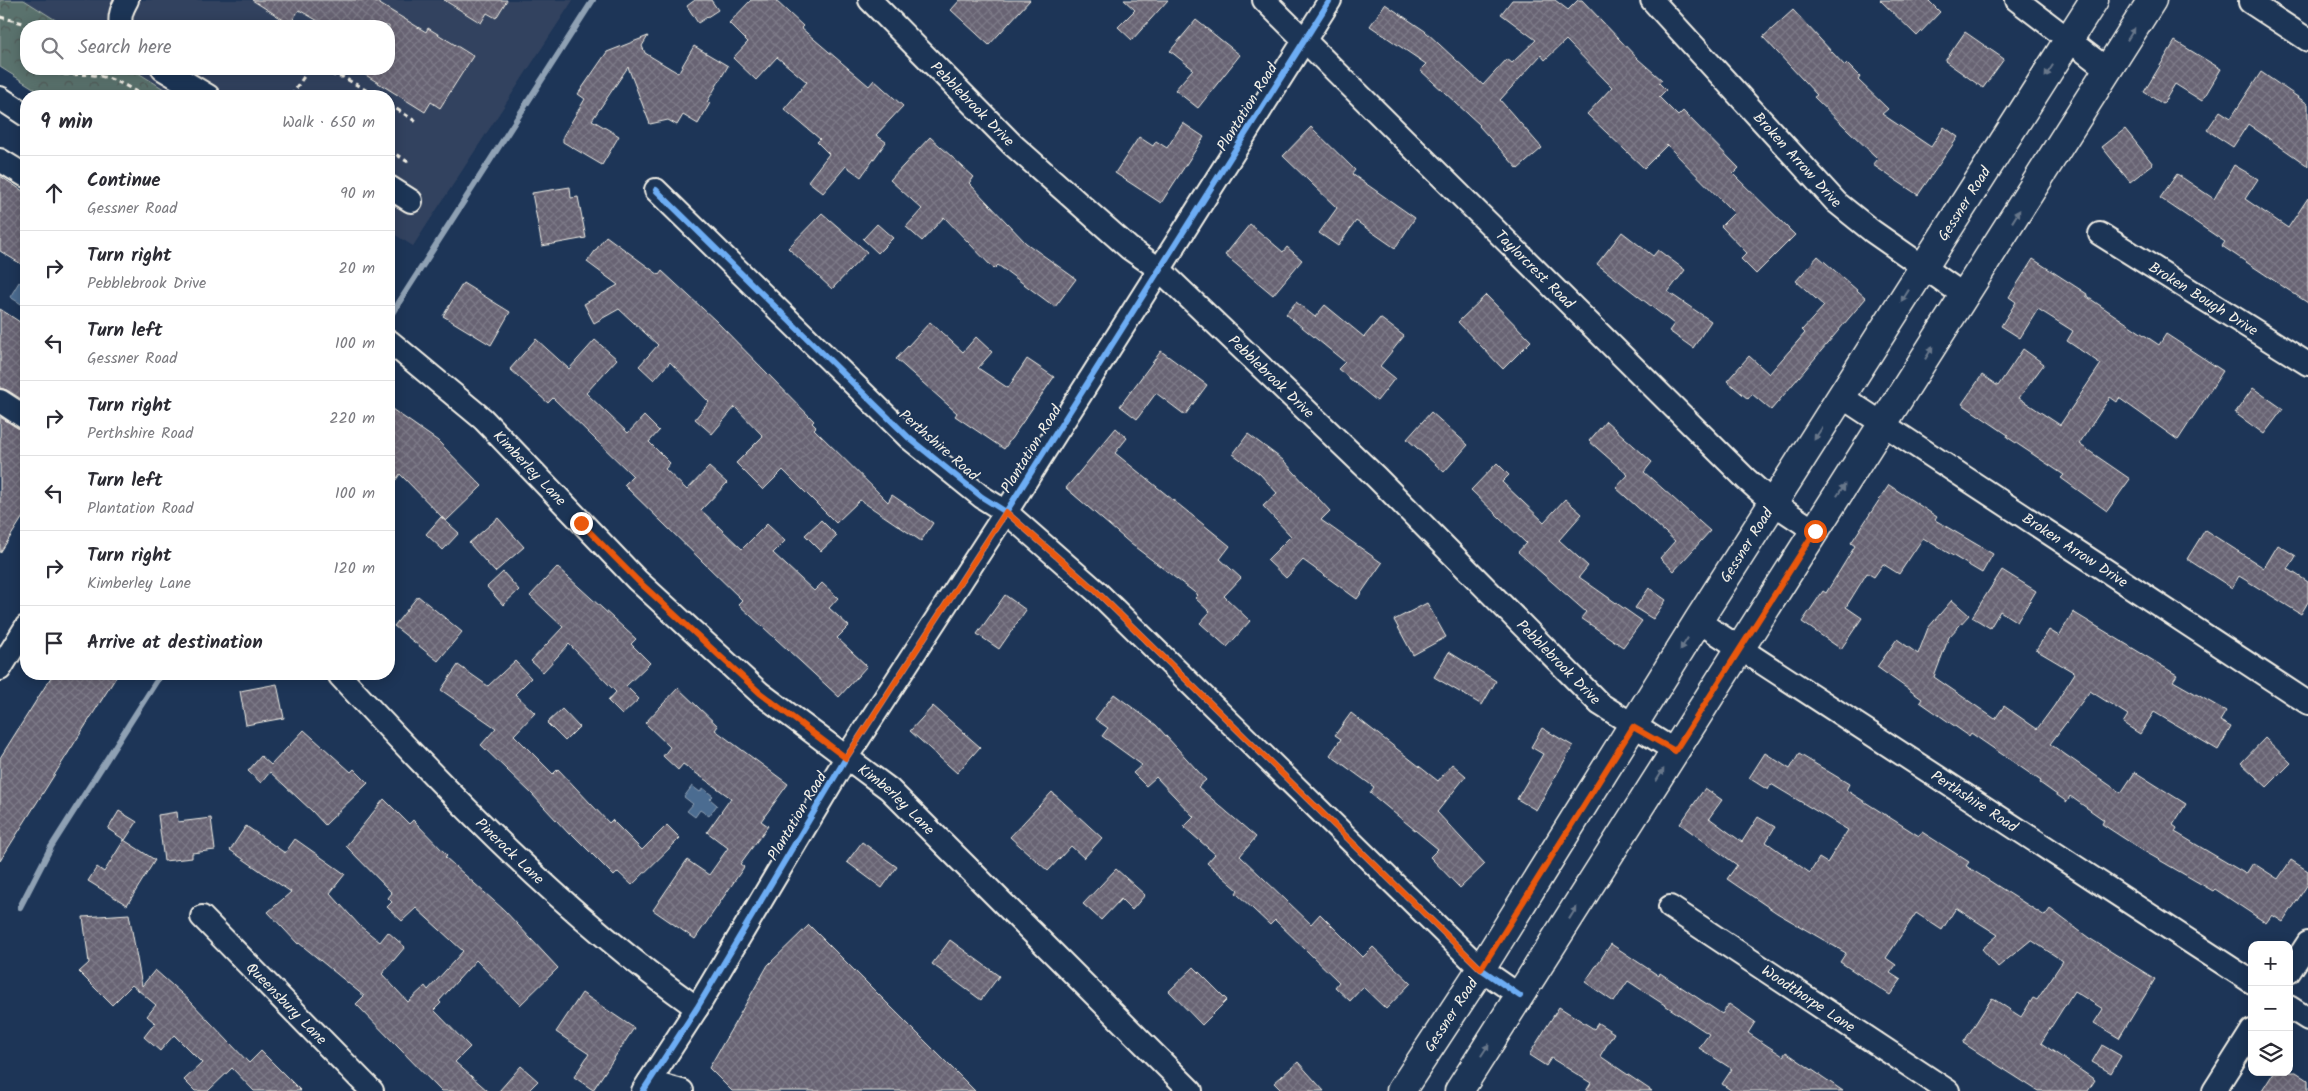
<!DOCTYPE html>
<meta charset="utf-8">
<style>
:root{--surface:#fff;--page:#f2f2f3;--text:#2b2b33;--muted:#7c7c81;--line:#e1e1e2}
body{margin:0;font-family:Kalam,sans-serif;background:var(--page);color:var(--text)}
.controls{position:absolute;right:15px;bottom:15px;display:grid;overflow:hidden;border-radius:10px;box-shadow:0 2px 12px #0003}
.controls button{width:45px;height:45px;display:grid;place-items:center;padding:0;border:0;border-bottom:1px solid var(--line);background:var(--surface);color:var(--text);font:25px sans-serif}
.stop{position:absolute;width:15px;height:15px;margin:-11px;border:4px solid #ea580c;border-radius:50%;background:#fff}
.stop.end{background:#ea580c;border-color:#fff;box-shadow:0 1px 5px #0008}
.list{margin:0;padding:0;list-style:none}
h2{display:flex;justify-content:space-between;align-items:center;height:65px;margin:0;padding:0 20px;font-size:21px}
h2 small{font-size:16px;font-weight:400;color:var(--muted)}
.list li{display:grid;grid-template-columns:32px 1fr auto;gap:15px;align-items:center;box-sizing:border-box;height:75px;padding:0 20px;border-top:1px solid var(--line)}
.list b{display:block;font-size:19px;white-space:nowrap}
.list p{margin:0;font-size:16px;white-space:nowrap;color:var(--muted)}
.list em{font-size:16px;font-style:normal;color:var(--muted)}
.icon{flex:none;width:28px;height:28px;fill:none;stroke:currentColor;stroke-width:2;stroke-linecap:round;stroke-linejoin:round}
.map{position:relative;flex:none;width:2308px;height:1091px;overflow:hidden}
.search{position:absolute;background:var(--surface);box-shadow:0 2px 12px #0003;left:20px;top:20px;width:375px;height:55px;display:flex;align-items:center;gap:12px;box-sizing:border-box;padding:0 18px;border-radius:20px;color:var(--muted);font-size:19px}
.panel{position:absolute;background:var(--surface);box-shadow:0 2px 12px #0003;left:20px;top:90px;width:375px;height:590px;border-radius:20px}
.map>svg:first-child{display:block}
.built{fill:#33435f}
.forest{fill:url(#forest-crowns);stroke:#a7b2aa}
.water{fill:#4c6c91;stroke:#8fa1b4}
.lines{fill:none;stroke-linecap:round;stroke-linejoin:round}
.stream{stroke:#8fa1b4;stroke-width:6}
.building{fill:url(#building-cross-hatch);stroke:#f4f1e8}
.minor-casing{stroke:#f4f1e8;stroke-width:26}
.major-casing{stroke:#f4f1e8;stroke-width:31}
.path{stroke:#f4f1e8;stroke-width:3;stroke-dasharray:5 4;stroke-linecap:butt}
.minor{stroke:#1d3557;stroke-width:22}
.major{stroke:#1d3557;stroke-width:28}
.cycleway-casing{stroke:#1d3557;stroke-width:9}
.cycleway{stroke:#6dadf4;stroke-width:6}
.oneway{fill:#68778a}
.route{stroke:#ea580c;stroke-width:6}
.labels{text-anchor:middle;stroke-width:4;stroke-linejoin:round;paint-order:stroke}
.street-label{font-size:15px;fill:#f4f1e8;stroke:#1d3557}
</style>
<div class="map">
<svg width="2308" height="1091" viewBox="0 0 2308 1091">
<defs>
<pattern id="forest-crowns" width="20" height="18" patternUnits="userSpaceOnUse" patternTransform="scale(1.25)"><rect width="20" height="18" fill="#5a726d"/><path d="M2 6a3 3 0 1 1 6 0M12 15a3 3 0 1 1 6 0" fill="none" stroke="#515b58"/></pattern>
<pattern id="building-cross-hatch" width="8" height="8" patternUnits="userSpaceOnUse" patternTransform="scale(1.25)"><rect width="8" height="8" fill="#676373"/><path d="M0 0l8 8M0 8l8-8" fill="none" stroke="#7d7a87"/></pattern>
</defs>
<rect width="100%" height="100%" fill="#1d3557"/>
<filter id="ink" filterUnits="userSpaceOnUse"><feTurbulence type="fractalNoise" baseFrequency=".02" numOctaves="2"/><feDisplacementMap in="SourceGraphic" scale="10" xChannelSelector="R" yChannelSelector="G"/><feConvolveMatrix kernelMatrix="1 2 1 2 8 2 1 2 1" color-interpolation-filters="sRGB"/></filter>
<g filter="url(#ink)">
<path class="built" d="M24,0H573L413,246L389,231V96H175L132,69H389V26H65Z"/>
<path class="forest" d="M0,0H24L65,26H26V69H132L175,96H46L0,67Z"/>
<path class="water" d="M19,282L26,287V307L10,297Z
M692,786L700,792L703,788L713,796L710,799L717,805L709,816L700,810L695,817L687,811L693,804L684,797Z"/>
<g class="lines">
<path class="stream" d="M389,318L593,0
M20,907L51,847L161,674"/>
</g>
<path class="building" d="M252,0H373L426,32L428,28L473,56L440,108L431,102L425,112L356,69H389V26H327L299,10L290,24Z
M444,0H507L496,18L487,13L481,23Z
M695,0H711L718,10L698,23L687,6Z
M751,0H775L803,26L801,28L869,86L874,80L903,106L876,135L886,142L861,177L846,166L823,193L808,181L829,154L817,142L820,139L784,109L807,82L777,57L756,80L733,58L748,42L729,23Z
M960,0H1030L989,45L951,10Z
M1124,0H1168L1132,40L1118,27L1135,10Z
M1512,0H1555L1568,10L1578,0H1582L1638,59L1662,80L1659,83L1666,90L1659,97L1678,116L1683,111L1739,168L1733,174L1795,235L1756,274L1741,259L1747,253L1721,226L1734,213L1667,145L1644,168L1587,114L1612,87L1566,40L1545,60L1541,55L1500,100L1542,148L1518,169L1479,126L1480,125L1420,70L1426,64L1370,26L1385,4L1425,31L1483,85L1507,59L1512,63L1536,40L1501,14Z
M1880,0H1928L1940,12L1917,36Z
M1793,10L1845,66L1847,64L1860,77L1858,80L1888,109L1882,114L1931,147L1944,127L1958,137L1918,195L1873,165L1878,159L1814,97L1817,95L1763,37Z
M1196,20L1240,55L1198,108L1175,90L1193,69L1170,51Z
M1965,32L2004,59L1983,88L1945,61Z
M648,36L642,46L645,53L678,73L694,46L728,66L707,102L710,103L698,124L683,115L677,125L668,120L650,124L628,67L592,120L619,136L602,165L563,142V136L585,99L578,94L607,52Z
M2175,41L2221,69L2202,101L2175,84L2163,104L2144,92Z
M2261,72L2308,104V166L2248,124L2233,147L2207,130L2220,111L2231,118Z
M1183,123L1204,137L1161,203L1115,173L1139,137L1153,146L1156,141L1167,148Z
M1311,127L1355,170L1352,174L1415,218L1395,248L1356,221L1338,246L1319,233L1337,208L1283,156Z
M2125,129L2153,164L2130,182L2102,147Z
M930,137L974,177L969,183L1026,243L1076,279L1055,307L998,265L994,269L944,217L922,241L906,227L922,209L890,180Z
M2234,165L2258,179L2245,199L2288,228L2308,198V303L2222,246L2225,242L2160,198L2177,174L2214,199Z
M0,176L26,193V267L0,251Z
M570,187L571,198L578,197L586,238L542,246L532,193Z
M822,213L867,252L832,289L788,248Z
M877,224L893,238L878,253L863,239Z
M1250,224L1283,252L1287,247L1302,260L1273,295L1225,255Z
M1622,232L1653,256L1658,250L1685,270L1668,292L1711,321L1693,348L1669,331L1674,324L1597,264Z
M606,236L659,275L662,271L716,321L814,421L812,423L816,427L814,429L888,502L892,495L933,523L921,541L860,500L836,523L783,470L763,490L736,463L763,436L735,407L712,434L695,419L709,402L670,362L654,380L639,366L658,345L619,309L594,323L584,304L618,285L587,262Z
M1818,256L1866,298L1771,410L1752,394L1748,399L1727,381L1749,356L1769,374L1805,333L1802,330L1824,306L1796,281Z
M2033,259L2087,294L2086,296L2159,345L2166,334L2223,371L2178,440L2119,398L2117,402L2110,397L2079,444L2130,479L2107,511L2061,478L2064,475L2007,437L2008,435L1962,404L1982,375L1998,386L2023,349L2044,364L2019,398L2060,425L2101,364L2067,341L2073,331L2038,309L2020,338L2001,326L2016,302L2009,297Z
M463,283L510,312L491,345L443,316Z
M1486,295L1531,341L1503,369L1458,322Z
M1296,302L1315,317L1325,305L1364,337L1380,318L1404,336L1380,366L1395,378L1377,401L1338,369L1345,362L1286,314Z
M0,309L26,326V402L7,390L0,388Z
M930,322L963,352L976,337L992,352L978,368L1008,388L1027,359L1054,377L1004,449L955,416L957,413L896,359Z
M536,339L569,369L595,340L617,359L586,393L628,433L644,416L659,431L649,442L670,463L665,469L687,490L709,467L727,483L701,510L742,549L767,524L785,541L773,553L814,591L822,583L838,598L829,608L849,626L837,638L867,666L839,697L738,604L742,600L624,485L633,476L553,398L548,403L510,369Z
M1161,351L1207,385L1185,415L1156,393L1137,419L1120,406Z
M2253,388L2283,409L2264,434L2235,413Z
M389,407L438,441L482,486L446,521L400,474L389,490Z
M1431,412L1468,445L1444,472L1407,439Z
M0,417L19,429L26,431V512L0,553Z
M1606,421L1652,462L1644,472L1710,531L1674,571L1660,558L1675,541L1616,488L1628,475L1589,441Z
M1116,428L1127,438L1115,453L1230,546L1220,559L1241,578L1224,596L1250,621L1227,647L1200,623L1210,612L1195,598L1198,595L1131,544L1066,488Z
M1248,434L1283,460L1330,511L1321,520L1382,563L1357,599L1303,560L1286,578L1267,560L1291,536L1263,506L1277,493L1260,474L1233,454Z
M1497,463L1509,475L1502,482L1544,522L1565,499L1582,514L1559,540L1588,566L1579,577L1642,621L1623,647L1581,618L1586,612L1518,552L1526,543L1471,490Z
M1889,485L1937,517L1935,520L1993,554L1982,573L1923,538L1899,574L1883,564L1874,577L1867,573L1846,607L1862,618L1841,649L1802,622L1823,591L1826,593L1855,546L1851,543Z
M441,517L459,533L443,550L426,534Z
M498,518L524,547L495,572L469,543Z
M821,520L837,536L821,551L805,535Z
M2205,530L2264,568L2278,545L2296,556L2288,569L2308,582V602L2301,614L2239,576L2232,588L2187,559Z
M557,567L636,639L631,644L650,663L626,686L639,699L622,715L608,701L616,692L569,644L543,672L531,661L563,627L530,596Z
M2002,570L2036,591L2017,622L2000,611L1990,628L1972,617Z
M503,572L519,590L503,605L487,587Z
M1649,588L1666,600L1653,619L1635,608Z
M1005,595L1026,610L999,649L977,634Z
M418,596L462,632L438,661L394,626Z
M1952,600L1969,615L1949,637L1934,677L1995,719L2004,706L2037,729L2054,706L2075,673L2036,650L2049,630L2059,636L2073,612L2177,675L2173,681L2226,711L2220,721L2231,727L2218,750L2154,712L2140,734L2123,723L2128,715L2090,691L2050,744L2121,793L2135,772L2186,804L2173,825L2177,828L2175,832L2246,874L2253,863L2278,879L2291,860L2308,871V884L2283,922L2272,915L2266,923L2215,889L2213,891L2142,850L2102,824L2104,820L2070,796L2067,802L2040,783L2041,781L1971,733L1969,736L1920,702L1922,699L1877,667L1897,639L1918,654L1928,628Z
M1427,603L1446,637L1413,655L1394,620Z
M1449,652L1496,681L1482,705L1434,677Z
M515,661L531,678L515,694L535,713L514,735L553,774L558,769L609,823L612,820L642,850L667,825L680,838L632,885L618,872L614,876L570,832L569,834L532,794L481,745L496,728L441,690L458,665L488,686Z
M53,674H118L0,861V758Z
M277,684L284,718L246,725L240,691Z
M678,688L718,726L715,730L788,784L761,821L768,826L740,864L744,867L695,939L653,910L687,860L709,875L728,848L707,832L731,798L683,764L678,770L663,756L670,747L645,723Z
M1114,694L1156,725L1206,780L1198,787L1256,837L1240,856L1311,924L1320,914L1363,957L1373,947L1411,983L1386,1009L1363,987L1350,1001L1335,987L1339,982L1275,920L1270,925L1236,893L1238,890L1207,863L1215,854L1184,827L1194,817L1156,777L1146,786L1133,773L1142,765L1102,736L1108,728L1095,719Z
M933,706L980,747L957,773L910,731Z
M562,709L579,727L565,741L547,723Z
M1351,713L1438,781L1452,764L1466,776L1437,812L1485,864L1460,888L1430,857L1438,849L1370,793L1374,787L1330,755L1341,739L1335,735Z
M1542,728L1573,746L1536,810L1517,799L1543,754L1531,747Z
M304,730L351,772L354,769L368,783L325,825L312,811L270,772L261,783L248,771L261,756L271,765Z
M2265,738L2291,763L2267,787L2241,763Z
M1765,753L1790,769L1799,754L1849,784L1846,790L1919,836L1922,832L1969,862L1966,866L2045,916L2050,909L2089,938L2155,979L2119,1038L2094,1023L2103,1009L2074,991L2041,1043L2095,1080L2088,1091H2038L1963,1043L1992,998L2021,1017L2033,998L2037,1000L2063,961L2031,940L1998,967L1982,949L1998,935L1956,908L1942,930L1916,913L1886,958L1896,965L1890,973L1901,980L1890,995L1840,962L1846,953L1777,913L1727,879L1737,865L1680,824L1705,788L1722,800L1709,818L1742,842L1758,817L1775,827L1766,842L1810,873L1819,858L1827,863L1848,830L1771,784L1768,790L1749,778Z
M1052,792L1102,838L1084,858L1071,846L1048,871L1010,837Z
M384,799L409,824L413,820L447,855L445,857L504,910L558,968L520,1005L476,960L439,1001L441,1003L434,1010L470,1047L455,1062L488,1091H441L356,1004L364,996L299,943L298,944L268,912L291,892L230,850L246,826L285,853L295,839L345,874L330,893L360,926L380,942L388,932L405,947L382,974L408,1002L425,986L428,990L463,951L416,908L402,921L387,907L392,902L388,898L392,893L346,846Z
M119,811L137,822L125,840L108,829Z
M177,812L178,822L211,818L215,850L192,853V858L164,861L158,815Z
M124,840L155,860L127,905L88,881L97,867L104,872Z
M862,842L897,867L882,888L847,862Z
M1116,869L1145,895L1132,910L1121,899L1101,920L1083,904Z
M129,914L142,986L155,970L190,1001L249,1063L261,1051L301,1091H254L232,1068L208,1091H195L184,1080L202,1063L174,1035L160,1051L144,1037L155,1023L147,1016L156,1005L132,985L112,1005L79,972L89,963L83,917Z
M809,925L975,1091H732L709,1068L768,965Z
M950,940L999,976L981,1000L932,964Z
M1611,944L1659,976L1660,973L1722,1014L1729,1004L1755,1022L1748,1033L1783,1056L1786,1052L1843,1091H1732L1722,1084L1732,1069L1699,1048L1709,1034L1628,981L1614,1002L1585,982Z
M1194,967L1227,1000L1202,1025L1169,991Z
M582,993L634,1028L593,1090L574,1077L589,1054L556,1032Z
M1559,1007L1594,1029L1598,1023L1614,1033L1600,1056L1652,1091H1586L1591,1083L1551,1058L1546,1066L1529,1055Z
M2102,1045L2121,1056L2111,1073L2092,1062Z
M1298,1062L1324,1091H1282L1274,1083Z
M521,1066L538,1081L528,1091H499Z
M2274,1072H2296L2308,1080V1091H2262Z"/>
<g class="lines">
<g class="minor-casing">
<g id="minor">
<path id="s1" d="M870,0L1013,145L1129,248L1159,269L1376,477L1600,704L1675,751"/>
<path id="s2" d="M1264,0L1746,479L1773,503L1815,531"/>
<path id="s3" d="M1652,0L1836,202L1872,231L1965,296"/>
<path d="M2017,0L2108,70"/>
<path d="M2250,2L2308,40"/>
<path d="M121,26C119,16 122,9 127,0"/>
<path d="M163,69L208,96"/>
<path d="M0,98L26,115"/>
<path d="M0,160L26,176"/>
<path d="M389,187L411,201"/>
<path d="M656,190L909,438L982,497L1006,512L1096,591L1481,969L1520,996"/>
<path id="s4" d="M2100,234L2308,364"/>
<path id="s5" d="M389,341L483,419L637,580L760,693L889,789L1191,1091"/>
<path id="s6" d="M1842,397L2308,703"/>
<path d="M0,401L26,418"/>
<path id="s7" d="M1698,621L2252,982"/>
<path d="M0,669L26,627"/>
<path id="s8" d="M340,676C450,795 564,914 697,1008"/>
<path id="s9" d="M1670,907L1948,1091"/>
<path id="s10" d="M202,917L372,1091"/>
<path d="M2289,972L2308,943"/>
<path d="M2289,1007L2308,1019"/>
<path d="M649,1082L682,1091"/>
<path d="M643,1091L697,1008L846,758L1006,512L1330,0"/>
<path d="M2214,1091L2252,1031"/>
</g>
</g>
<g class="major-casing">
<g id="major">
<path id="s11" d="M1401,1091L1481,969L1698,621L2094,0"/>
<path d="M1459,1091L2152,0"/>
</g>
</g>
<path class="path" d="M0,17L23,23L26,29
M47,69C59,78 79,73 93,75C111,77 128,86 143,96
M323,69L337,77H343L376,96
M291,96L309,69
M389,104L418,123
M389,150L408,162"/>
<use href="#minor" class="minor"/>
<use href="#major" class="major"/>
<g class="cycleway-casing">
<path id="cycleway" d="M656,190L909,438L982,497L1006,512L1096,591L1481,969L1520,996
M643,1091L697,1008L846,758L1006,512L1330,0"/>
</g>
<use href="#cycleway" class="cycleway"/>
</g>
<defs><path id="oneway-solid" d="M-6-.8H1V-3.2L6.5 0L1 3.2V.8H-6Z" transform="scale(1.25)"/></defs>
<g class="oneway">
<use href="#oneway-solid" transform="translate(2131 34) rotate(-58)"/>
<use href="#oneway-solid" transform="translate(2049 71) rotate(123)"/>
<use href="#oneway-solid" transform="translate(2016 216) rotate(-58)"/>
<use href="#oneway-solid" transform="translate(1905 296) rotate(122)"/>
<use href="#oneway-solid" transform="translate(1929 353) rotate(-58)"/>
<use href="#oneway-solid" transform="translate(1818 434) rotate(123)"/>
<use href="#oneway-solid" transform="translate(1841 490) rotate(-57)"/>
<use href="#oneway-solid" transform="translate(1684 644) rotate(122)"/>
<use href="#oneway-solid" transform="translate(1660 775) rotate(-58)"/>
<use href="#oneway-solid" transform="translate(1573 913) rotate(-58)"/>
<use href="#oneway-solid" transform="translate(1485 1050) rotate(-57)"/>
</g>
</g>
<g class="lines" filter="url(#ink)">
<path class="route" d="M581,523L637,580L760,693L846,758L1006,512L1096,591L1481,969L1633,727L1675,751L1815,531"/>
</g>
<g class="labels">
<g class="street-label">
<text dy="5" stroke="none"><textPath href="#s1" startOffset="146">Pebblebrook Drive</textPath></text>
<text transform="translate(1247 107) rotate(-58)" y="5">Plantation Road</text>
<text dy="5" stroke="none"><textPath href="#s3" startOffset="216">Broken Arrow Drive</textPath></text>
<text dy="5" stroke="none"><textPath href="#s11" startOffset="1051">Gessner Road</textPath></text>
<text dy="5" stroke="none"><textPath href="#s2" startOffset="382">Taylorcrest Road</textPath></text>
<text dy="5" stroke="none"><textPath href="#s4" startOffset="122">Broken Bough Drive</textPath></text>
<text dy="5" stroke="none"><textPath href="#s1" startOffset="551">Pebblebrook Drive</textPath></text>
<text transform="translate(939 445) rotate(41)" y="5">Perthshire Road</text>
<text transform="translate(1031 449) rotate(-58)" y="5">Plantation Road</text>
<text dy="5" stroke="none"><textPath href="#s5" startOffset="190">Kimberley Lane</textPath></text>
<text dy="5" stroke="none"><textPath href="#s11" startOffset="646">Gessner Road</textPath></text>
<text dy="5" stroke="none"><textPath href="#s6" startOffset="279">Broken Arrow Drive</textPath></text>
<text dy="5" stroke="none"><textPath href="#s1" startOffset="956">Pebblebrook Drive</textPath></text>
<text dy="5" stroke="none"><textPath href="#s5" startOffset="685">Kimberley Lane</textPath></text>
<text dy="5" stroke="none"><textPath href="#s7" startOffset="330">Perthshire Road</textPath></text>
<text transform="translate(797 816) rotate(-59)" y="5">Plantation Road</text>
<text dy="5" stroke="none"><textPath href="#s8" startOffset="244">Pinerock Lane</textPath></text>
<text dy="5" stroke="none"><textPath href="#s9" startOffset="166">Woodthorpe Lane</textPath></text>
<text dy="5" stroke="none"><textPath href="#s10" startOffset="121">Queensbury Lane</textPath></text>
<text dy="5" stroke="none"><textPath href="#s11" startOffset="91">Gessner Road</textPath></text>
</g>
</g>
</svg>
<div class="controls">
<button>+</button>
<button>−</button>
<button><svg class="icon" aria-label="layers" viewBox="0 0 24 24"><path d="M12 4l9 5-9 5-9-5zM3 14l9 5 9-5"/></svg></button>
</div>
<div class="stop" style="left:1815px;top:531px"></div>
<div class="stop end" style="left:581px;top:523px"></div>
<div class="search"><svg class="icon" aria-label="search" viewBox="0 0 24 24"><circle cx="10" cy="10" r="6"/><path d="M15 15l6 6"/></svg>Search here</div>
<section class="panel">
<h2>9 min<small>Walk · 650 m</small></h2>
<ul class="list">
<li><svg class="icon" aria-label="ahead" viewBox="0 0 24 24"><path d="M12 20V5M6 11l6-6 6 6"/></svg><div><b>Continue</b><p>Gessner Road</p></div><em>90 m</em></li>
<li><svg class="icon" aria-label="right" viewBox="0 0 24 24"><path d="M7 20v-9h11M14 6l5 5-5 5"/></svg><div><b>Turn right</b><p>Pebblebrook Drive</p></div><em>20 m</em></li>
<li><svg class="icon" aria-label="left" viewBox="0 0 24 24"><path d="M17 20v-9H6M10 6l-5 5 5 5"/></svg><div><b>Turn left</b><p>Gessner Road</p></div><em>100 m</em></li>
<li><svg class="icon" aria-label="right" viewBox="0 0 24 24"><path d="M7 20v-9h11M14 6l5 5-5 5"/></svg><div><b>Turn right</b><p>Perthshire Road</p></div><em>220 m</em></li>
<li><svg class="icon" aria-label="left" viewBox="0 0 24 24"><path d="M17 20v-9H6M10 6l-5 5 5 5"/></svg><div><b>Turn left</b><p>Plantation Road</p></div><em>100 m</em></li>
<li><svg class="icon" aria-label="right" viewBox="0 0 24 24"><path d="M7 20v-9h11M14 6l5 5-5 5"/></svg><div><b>Turn right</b><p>Kimberley Lane</p></div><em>120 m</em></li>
<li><svg class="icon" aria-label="arrive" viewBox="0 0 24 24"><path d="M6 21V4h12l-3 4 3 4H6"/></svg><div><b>Arrive at destination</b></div></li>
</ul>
</section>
</div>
